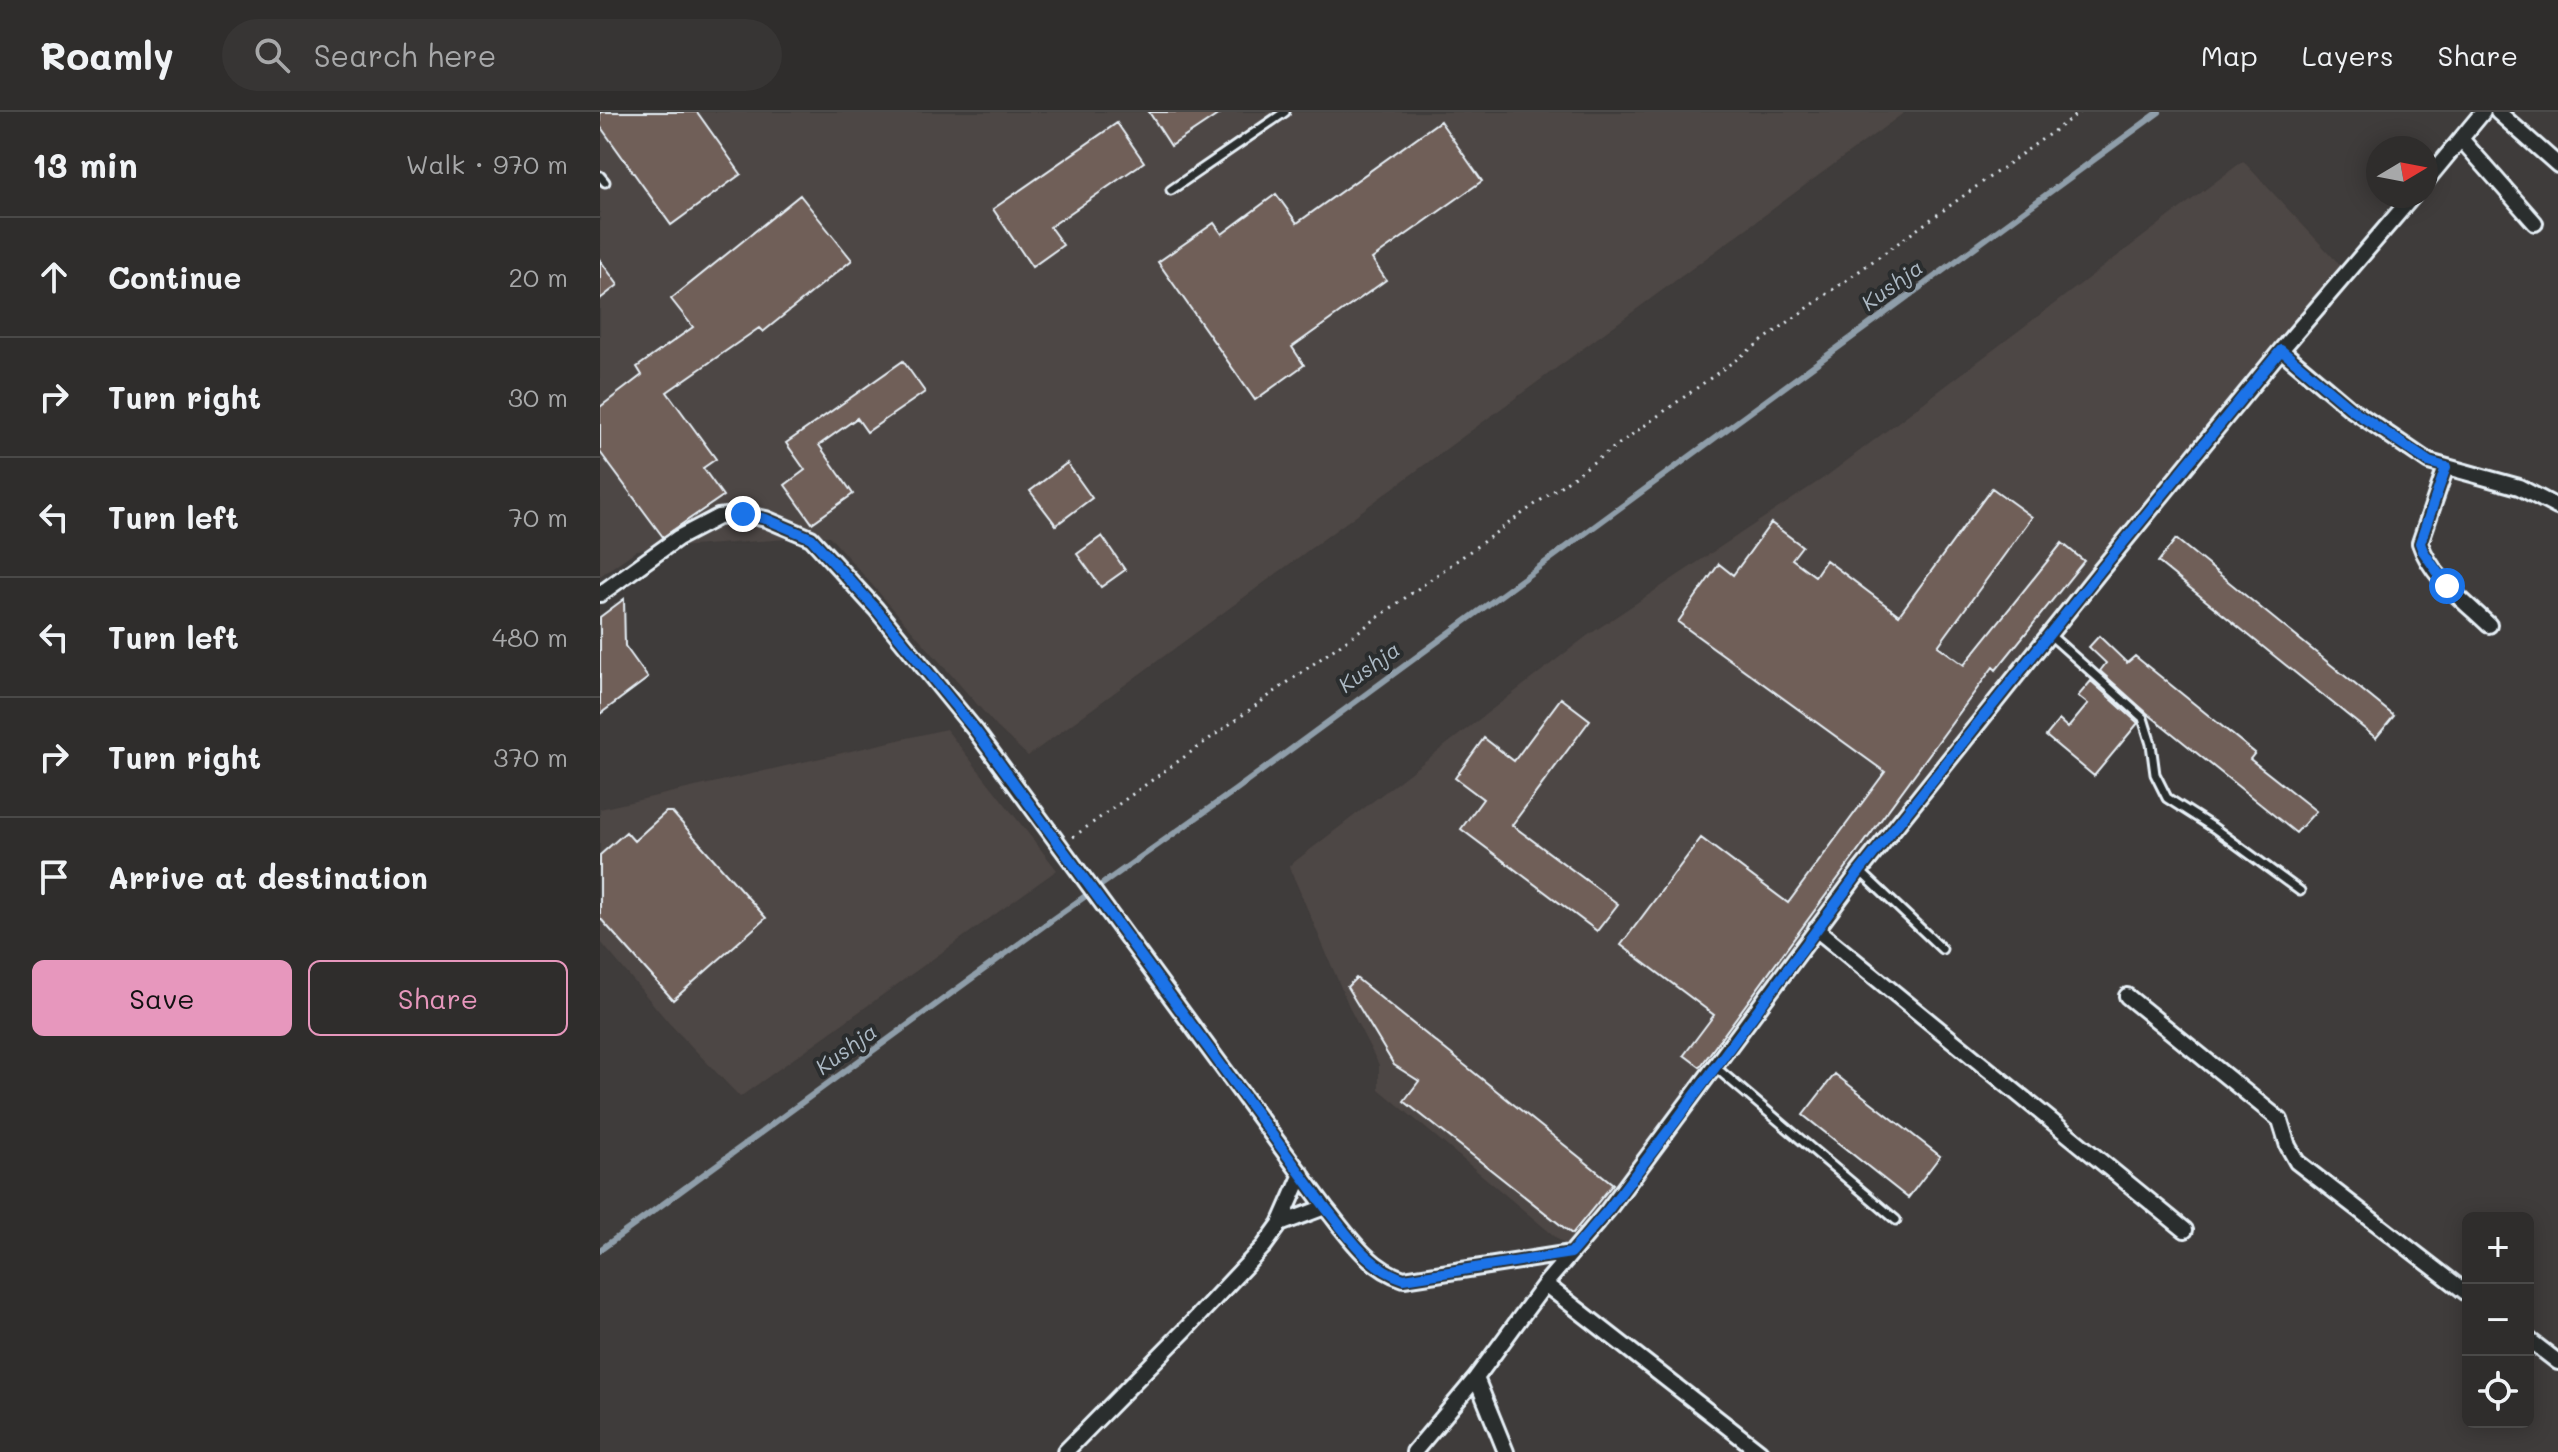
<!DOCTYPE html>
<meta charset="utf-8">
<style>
:root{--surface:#2f2d2c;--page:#373534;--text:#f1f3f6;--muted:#a7a8a9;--line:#4a4948;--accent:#e797bd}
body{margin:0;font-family:Mali,sans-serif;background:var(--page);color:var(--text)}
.controls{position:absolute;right:24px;bottom:24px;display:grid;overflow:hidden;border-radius:12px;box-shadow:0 4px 20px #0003}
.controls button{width:72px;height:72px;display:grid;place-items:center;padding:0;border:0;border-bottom:2px solid var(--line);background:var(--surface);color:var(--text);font:40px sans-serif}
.compass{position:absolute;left:1766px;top:24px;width:72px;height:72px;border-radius:50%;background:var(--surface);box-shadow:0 4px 20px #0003;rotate:80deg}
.stop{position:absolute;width:24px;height:24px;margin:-18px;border:6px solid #1a73e8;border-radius:50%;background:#fff}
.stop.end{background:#1a73e8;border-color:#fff;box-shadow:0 2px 8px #0008}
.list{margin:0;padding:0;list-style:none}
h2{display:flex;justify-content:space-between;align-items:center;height:104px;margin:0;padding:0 32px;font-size:34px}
h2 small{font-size:26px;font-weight:400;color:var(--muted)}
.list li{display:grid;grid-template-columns:52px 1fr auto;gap:24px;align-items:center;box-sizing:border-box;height:120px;padding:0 32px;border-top:2px solid var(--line)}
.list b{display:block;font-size:30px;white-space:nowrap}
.list em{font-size:26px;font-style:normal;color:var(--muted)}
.actions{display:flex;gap:16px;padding:24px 32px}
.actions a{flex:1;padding:18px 0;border:2px solid var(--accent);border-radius:12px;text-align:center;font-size:28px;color:var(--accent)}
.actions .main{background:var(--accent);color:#111}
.icon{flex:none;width:44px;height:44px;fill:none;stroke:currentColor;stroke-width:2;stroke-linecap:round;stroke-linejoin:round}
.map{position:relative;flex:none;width:1958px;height:1340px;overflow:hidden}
header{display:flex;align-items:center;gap:48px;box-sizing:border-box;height:112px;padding:0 40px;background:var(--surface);border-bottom:2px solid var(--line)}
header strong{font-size:38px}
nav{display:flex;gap:44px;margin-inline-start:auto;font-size:28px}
.search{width:560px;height:72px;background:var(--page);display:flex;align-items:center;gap:20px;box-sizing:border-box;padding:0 28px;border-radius:44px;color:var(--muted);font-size:30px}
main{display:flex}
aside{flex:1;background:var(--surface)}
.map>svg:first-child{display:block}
.built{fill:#4d4644}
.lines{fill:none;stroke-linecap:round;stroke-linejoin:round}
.stream{stroke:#8f9eaa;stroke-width:6}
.building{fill:#6f5e58;stroke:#e8f1f8;stroke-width:2}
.lane-casing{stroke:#e8f1f8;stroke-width:13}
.street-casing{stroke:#e8f1f8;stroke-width:20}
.path{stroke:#e8f1f8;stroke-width:3;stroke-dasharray:2 6;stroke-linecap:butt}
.lane{stroke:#2a2d2e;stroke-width:7}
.street{stroke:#2a2d2e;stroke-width:14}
.route{stroke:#1a73e8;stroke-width:10}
.labels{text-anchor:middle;stroke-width:8;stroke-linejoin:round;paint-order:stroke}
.water-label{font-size:22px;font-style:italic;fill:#acb9c4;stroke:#2a2d2e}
</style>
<header>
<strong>Roamly</strong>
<div class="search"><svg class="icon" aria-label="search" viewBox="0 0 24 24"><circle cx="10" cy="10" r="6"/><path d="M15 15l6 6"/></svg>Search here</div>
<nav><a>Map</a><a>Layers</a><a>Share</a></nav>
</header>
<main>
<aside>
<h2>13 min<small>Walk · 970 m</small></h2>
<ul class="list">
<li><svg class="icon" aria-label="ahead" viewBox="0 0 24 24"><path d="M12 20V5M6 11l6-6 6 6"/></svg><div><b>Continue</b></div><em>20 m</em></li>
<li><svg class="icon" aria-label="right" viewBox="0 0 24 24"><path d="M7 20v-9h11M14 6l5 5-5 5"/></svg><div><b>Turn right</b></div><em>30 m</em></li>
<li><svg class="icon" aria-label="left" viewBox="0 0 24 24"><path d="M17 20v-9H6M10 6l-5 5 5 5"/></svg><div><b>Turn left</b></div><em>70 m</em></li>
<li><svg class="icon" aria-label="left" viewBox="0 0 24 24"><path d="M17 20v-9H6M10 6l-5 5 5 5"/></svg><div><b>Turn left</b></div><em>480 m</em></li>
<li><svg class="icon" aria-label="right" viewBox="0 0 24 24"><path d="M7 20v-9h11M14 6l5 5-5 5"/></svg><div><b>Turn right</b></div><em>370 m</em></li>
<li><svg class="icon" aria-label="arrive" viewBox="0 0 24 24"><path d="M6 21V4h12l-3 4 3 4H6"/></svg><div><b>Arrive at destination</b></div></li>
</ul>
<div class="actions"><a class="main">Save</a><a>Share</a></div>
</aside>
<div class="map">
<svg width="1958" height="1340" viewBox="0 0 1958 1340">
<rect width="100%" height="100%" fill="#3f3c3b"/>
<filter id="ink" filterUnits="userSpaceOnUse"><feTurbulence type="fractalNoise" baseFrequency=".0125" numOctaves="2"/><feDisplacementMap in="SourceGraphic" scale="16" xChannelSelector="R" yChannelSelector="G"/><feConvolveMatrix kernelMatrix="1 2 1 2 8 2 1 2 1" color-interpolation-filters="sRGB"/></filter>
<g filter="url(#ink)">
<path class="built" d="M0,0H1305L428,644L397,615L229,424L37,438L0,464Z
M1643,49L1741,154L1484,474L996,1107L965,1133L779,977V953L751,899L689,754L987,524L1228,363Z
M346,617L457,758L140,985L69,911L0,829V697Z"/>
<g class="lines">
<path class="stream" d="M0,1138L453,807L634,679L1559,0"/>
</g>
<path class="building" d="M0,0H97L141,62L71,113L0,14Z
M549,0H622L571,34Z
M840,9L882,69L772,147L786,168L692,235L704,253L655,288L558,150L614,111L622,122L676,82L697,111Z
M517,11L544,50L450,115L463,133L432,155L393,97Z
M200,83L252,148L163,220L159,216L67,280L116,347L103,356L123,384L63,425L0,340V295L42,263L37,255L93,215L71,187Z
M0,148L18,173L0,187Z
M303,249L325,280L267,320L257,306L219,333L253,382L212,411L185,373L205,358L186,331Z
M467,351L492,386L456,413L430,379Z
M1392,376L1432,405L1338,534L1364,553L1462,431L1484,449L1396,558L1393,555L1100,955L1084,943L1114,903L1021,833L1101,726L1188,791L1285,660L1078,510L1119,452L1133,463L1171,411L1202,434L1192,447L1215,464L1226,448L1299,503Z
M502,424L525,458L501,475L477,442Z
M1576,427L1794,604L1776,626L1558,450Z
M24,487L25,534L48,566L0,602V505Z
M1499,524L1527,551L1535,544L1655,641L1650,647L1716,699L1696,721L1547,601L1500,559L1506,551L1489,535Z
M1491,569L1538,611L1494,664L1446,624L1459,608L1468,616L1488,592L1478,584Z
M961,586L990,608L912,713L1018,792L997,819L861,717L883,687L855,666L884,626L914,649Z
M66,700H72L166,806L73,888L0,806V743L26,720L34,729Z
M756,866L1013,1072L972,1122L804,989L819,969L794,953L747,875Z
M1235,962L1340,1044L1308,1086L1203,1003Z"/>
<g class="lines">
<g class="lane-casing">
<path id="lane" d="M0,64L5,70
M571,78L685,0
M1450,523L1543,606L1551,632L1555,662L1567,686L1614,716L1700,779
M1260,759L1342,837
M1115,955L1296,1108"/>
</g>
<g class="street-casing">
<path id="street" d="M1898,0L1958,53
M1861,27L1935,111
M1826,69L1883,0
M1681,238L1751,297L1829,350L1919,375L1957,395
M1846,355L1820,431C1831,465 1864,489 1889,513
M0,482L78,426L118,405L143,402L166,407L211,426L276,497L375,618L725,1095C748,1123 768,1156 804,1167L971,1141
M1216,817L1585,1118
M1527,884L1680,1008L1688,1034L1697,1050L1868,1182
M680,1112L702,1062
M945,1172L1160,1340
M1928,1227L1958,1250
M876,1266L906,1340
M465,1340L586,1217L664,1134L680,1112L725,1095
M814,1340L876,1266L945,1172L1008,1098L1260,759L1500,459L1681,238L1813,84"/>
</g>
<path class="path" d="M473,725L1480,0"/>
<use href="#lane" class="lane"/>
<use href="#street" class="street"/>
</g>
</g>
<g class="lines" filter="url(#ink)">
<path class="route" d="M143,402L166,407L211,426L276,497L375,618L725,1095C748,1123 768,1156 804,1167L971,1141L1008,1098L1072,1014L1260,759L1500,459L1681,238L1751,297L1829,350L1846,355L1820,431L1823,439L1847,474"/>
</g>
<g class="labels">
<g class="water-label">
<text transform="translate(1292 173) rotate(-36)" y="8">Kushja</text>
<text transform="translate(769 555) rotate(-36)" y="8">Kushja</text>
<text transform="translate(246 937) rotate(-36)" y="8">Kushja</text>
</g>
</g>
</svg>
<div class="controls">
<button>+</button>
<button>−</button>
<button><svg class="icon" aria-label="locate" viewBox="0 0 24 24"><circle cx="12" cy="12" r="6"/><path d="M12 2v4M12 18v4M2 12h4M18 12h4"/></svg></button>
</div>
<svg class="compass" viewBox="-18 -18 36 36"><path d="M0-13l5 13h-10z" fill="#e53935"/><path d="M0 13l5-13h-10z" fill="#a7a8a9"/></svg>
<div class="stop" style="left:1847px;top:474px"></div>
<div class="stop end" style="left:143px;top:402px"></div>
</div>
</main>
